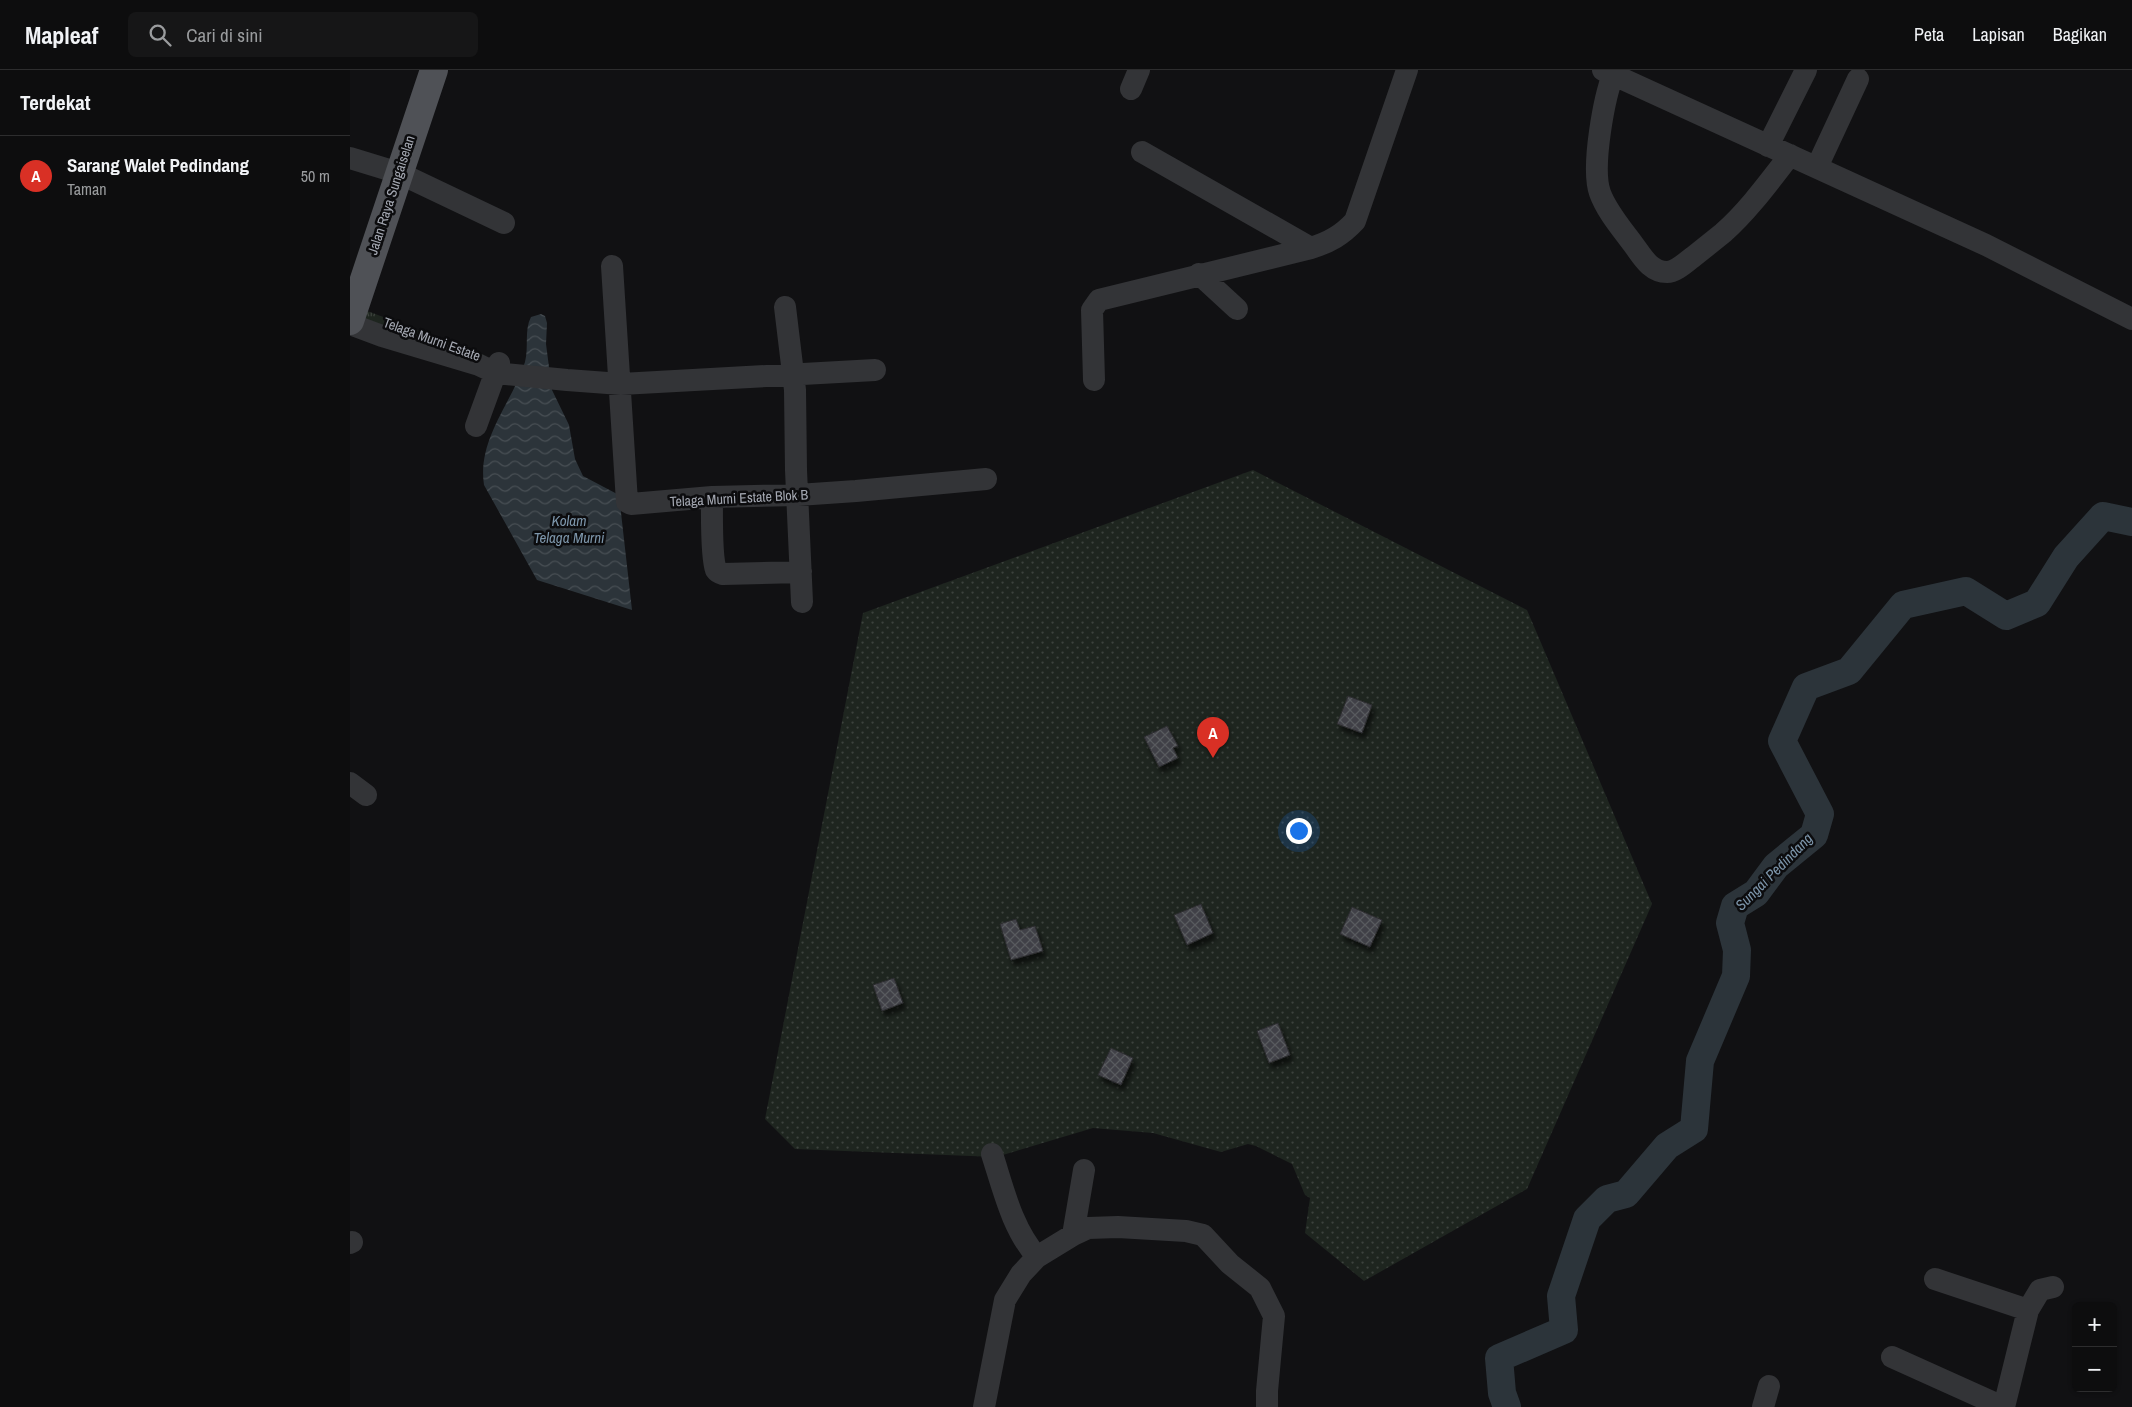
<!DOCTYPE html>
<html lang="id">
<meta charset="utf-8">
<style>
:root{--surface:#0d0d0e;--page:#161617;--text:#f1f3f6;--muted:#9a9c9e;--line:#2d2d2e;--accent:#d93025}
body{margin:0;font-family:"Archivo Narrow",sans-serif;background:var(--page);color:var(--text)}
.controls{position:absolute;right:15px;bottom:15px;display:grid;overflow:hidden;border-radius:8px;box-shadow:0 1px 4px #0004}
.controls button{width:45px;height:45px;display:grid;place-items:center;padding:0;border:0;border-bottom:1px solid var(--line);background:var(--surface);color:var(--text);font:25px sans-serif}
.you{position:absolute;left:948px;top:760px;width:18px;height:18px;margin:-12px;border:4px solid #fff;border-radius:50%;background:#1a73e8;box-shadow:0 0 0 8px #1a73e833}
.badge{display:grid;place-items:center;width:32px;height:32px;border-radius:50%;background:var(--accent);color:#fff;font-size:16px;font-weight:700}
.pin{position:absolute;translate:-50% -41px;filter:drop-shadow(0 1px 2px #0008)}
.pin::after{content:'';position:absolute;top:26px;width:18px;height:15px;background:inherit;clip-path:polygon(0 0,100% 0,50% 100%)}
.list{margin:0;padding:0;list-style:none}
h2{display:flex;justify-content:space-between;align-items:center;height:65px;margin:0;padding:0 20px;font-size:21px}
h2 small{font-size:16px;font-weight:400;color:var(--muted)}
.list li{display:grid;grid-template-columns:32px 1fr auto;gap:15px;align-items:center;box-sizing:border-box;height:80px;padding:0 20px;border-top:1px solid var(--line)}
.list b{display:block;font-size:19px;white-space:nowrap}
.list p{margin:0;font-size:16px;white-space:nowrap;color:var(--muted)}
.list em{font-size:16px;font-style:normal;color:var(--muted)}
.icon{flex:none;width:28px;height:28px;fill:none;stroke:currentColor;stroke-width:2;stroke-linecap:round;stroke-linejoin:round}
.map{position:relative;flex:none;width:1782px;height:1337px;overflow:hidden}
header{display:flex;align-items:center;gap:30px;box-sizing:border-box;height:70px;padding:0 25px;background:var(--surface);border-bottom:1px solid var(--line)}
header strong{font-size:24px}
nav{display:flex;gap:28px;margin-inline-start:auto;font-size:18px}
.search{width:350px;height:45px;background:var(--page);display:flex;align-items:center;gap:12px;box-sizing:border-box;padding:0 18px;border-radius:8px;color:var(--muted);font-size:19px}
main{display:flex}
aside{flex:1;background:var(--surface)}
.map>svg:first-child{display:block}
.grass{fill:url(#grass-tufts)}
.garden{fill:url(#garden-dots)}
.water{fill:url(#water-waves)}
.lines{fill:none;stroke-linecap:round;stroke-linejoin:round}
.river{stroke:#2c343a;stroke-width:28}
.building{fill:url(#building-cross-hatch);stroke:#2c2c2f;filter:url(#shadow)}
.minor{stroke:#333437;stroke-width:22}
.major{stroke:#4f5156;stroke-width:28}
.labels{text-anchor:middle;stroke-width:5;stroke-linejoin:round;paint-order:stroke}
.street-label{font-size:14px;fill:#a4a8b2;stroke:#0c0c0e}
.water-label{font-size:15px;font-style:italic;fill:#7d96ab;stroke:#0c0c0e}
</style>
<header>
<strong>Mapleaf</strong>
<div class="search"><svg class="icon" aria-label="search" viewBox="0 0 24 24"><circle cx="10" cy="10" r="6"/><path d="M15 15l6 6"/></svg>Cari di sini</div>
<nav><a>Peta</a><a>Lapisan</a><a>Bagikan</a></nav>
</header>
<main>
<aside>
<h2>Terdekat<small></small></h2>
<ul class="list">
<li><span class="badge">A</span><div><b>Sarang Walet Pedindang</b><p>Taman</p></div><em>50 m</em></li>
</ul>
</aside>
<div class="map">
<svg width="1782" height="1337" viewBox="0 0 1782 1337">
<defs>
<pattern id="grass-tufts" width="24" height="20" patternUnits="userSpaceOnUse" patternTransform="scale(1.25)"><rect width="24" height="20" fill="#1e251f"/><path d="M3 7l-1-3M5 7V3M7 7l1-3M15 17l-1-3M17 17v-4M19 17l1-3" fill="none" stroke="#3c423d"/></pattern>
<pattern id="garden-dots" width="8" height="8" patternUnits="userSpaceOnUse" patternTransform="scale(1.25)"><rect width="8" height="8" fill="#1e251f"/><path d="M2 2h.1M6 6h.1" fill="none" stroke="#3c423d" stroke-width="1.8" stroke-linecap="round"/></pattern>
<pattern id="water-waves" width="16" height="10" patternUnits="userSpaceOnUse" patternTransform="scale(1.25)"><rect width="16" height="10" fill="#2c343a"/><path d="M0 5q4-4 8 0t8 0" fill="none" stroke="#484f54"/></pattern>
<pattern id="building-cross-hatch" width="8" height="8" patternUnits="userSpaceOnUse" patternTransform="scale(1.25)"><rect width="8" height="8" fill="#404146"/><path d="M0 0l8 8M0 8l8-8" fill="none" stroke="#595a5e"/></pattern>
<filter id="shadow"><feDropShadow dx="3" dy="5.5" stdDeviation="2.5" flood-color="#0009"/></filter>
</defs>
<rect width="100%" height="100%" fill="#111113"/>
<path class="grass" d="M4,236L137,286L34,261L0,239Z"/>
<path class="garden" d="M903,400L1177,540L1302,834L1177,1119L1014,1211L955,1163L960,1128L955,1125L942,1094L906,1076L898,1074L871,1082L803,1063L743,1058L646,1087L445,1079L415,1049L513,543Z"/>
<path class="water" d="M191,244L195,246L197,253L196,274L202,320L219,355L225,389L233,406L269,425L282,540L187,510L134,415C127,369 162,333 175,292C179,277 174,260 181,247Z"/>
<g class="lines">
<path class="river" d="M1157,1337L1152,1323L1149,1288L1214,1260L1211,1226L1237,1149L1257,1129L1276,1124L1317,1076L1344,1059L1350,991L1386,906L1387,880L1380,853L1385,836L1406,823L1426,796L1464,765L1470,744L1432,671L1456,617L1499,601L1553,535L1616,521L1656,546L1687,533L1716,487L1753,446L1782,452"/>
</g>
<path class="building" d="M998,626L1022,635L1012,663L987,654Z
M817,656L828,676L823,678L828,688L809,697L794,667Z
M851,834L863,863L837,875L824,845Z
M1002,837L1032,850L1020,877L990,864Z
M666,849L670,860L685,856L693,881L661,890L650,854Z
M544,908L553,933L532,941L523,915Z
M928,953L940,985L919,993L907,961Z
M761,978L783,988L771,1015L748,1005Z"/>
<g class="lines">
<path class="minor" d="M1253,0L1636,175L1782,249
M1265,0C1254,25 1241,98 1250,123C1257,142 1272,159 1283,174C1292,186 1300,202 1317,202C1326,202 1336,192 1343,187C1353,179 1363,171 1373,163C1398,141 1419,112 1440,85
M781,19L789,0
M1418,76L1456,0
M792,82L961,178
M0,88L49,103L154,153
M1467,97L1508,9
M262,196L277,432L281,434L362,427L448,425L506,421L636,409
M849,204L887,239
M435,237L445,320L446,400L452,532
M0,254L32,266L129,295L146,303L217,310L271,314L525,300
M744,310L742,240L749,230L961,178C980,172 992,165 1005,151L1057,0
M126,356L149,293
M362,427C362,443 361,487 366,500C368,503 369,503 373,504L451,502
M0,713L16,725
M642,1084C654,1121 662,1158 687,1187
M723,1165L734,1100
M0,1173L2,1172
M1585,1209L1678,1240L1654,1337
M1678,1240L1690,1220L1703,1217
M1542,1287L1653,1337
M634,1337L655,1230L671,1204L687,1187L723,1165L738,1158L768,1157L836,1161L853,1165L880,1194L910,1218L924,1246L917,1321V1337
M1413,1337L1419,1316"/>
<path class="major" d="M0,251L84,0"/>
</g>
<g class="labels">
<g class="street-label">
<text transform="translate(41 125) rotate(-72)" y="5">Jalan Raya Sungaiselan</text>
<text transform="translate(82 269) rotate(20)" y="5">Telaga Murni Estate</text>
<text transform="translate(389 428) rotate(-3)" y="5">Telaga Murni Estate Blok B</text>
</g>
<g class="water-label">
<text x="219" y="456">Kolam<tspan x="219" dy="17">Telaga Murni</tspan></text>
<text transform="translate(1424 802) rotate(-45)" y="5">Sungai Pedindang</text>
</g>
</g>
</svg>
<div class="controls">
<button>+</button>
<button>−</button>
</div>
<div class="you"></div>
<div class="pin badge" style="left:863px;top:688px">A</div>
</div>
</main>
